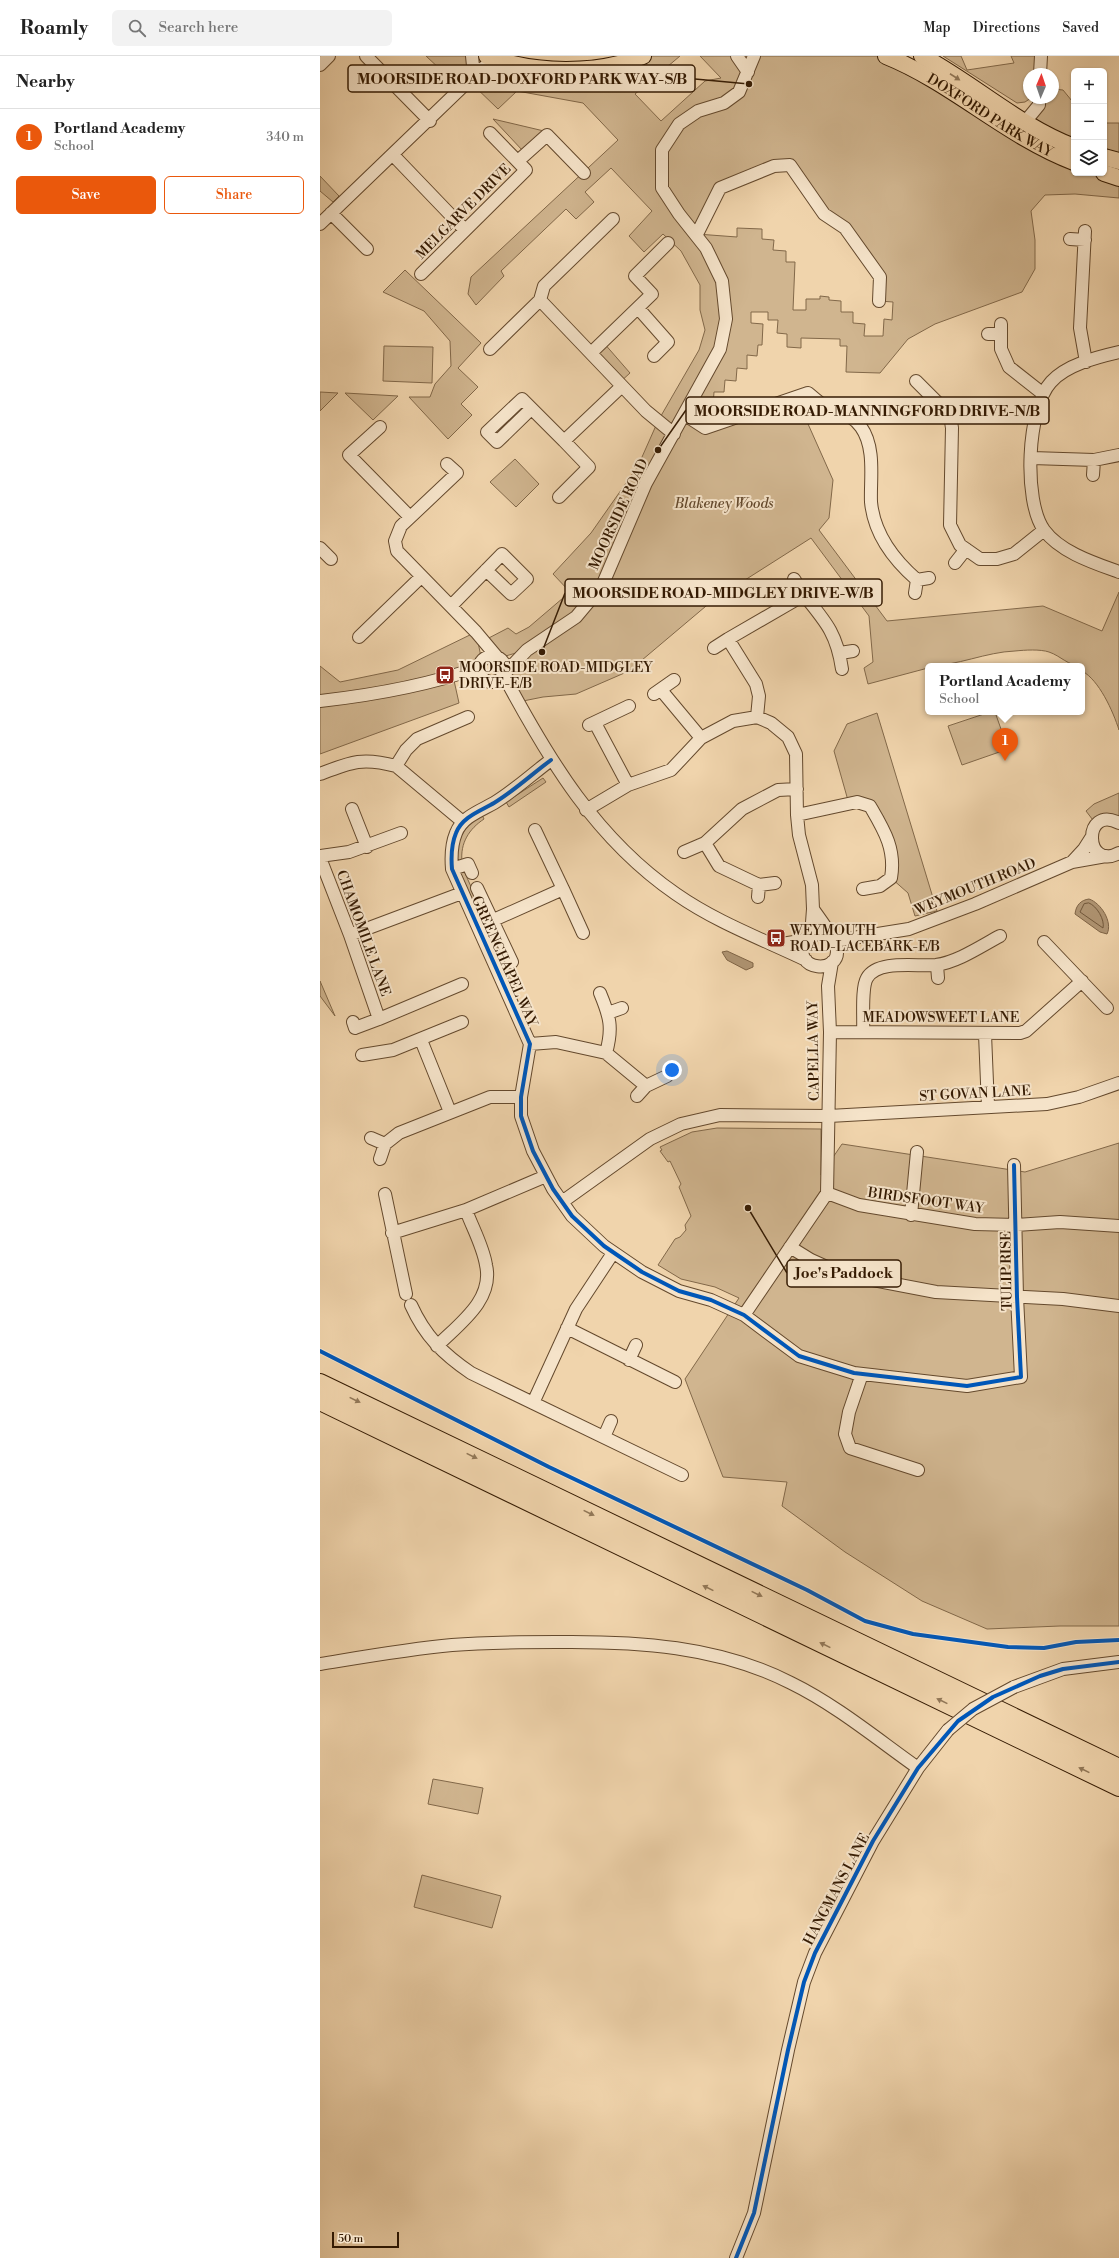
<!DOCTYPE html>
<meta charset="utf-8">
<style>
:root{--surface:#fff;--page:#f2f2f2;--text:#222;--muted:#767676;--line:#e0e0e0;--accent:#ea580c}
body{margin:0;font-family:"Libre Bodoni",serif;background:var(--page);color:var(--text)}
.controls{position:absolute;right:12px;top:12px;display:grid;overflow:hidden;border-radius:6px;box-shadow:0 1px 3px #0004}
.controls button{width:36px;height:36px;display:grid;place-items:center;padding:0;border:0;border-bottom:1px solid var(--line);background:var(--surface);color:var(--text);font:20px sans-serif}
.compass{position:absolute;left:703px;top:12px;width:36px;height:36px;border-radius:50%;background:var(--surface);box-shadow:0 1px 3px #0004;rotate:2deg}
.scale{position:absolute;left:12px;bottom:10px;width:67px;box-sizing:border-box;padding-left:4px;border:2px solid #351b03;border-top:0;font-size:11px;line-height:14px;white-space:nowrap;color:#351b03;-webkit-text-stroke:3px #f5e3c9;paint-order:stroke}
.you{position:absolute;left:352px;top:1014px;width:14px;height:14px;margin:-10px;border:3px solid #fff;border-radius:50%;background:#1a73e8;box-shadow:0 0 0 6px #1a73e833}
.badge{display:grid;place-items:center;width:26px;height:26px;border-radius:50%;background:var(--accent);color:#fff;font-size:13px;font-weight:700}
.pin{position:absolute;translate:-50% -33px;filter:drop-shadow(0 1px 2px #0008)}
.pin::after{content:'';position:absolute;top:21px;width:14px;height:12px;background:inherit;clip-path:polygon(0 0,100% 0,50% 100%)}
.popup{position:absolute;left:605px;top:607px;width:160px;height:52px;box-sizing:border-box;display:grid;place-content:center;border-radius:6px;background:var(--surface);filter:drop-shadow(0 1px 3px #0005);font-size:13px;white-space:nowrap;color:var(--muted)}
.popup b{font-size:15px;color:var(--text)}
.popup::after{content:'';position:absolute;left:50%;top:100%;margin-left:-8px;border:8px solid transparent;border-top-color:var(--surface)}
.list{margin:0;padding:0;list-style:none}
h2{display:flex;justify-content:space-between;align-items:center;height:52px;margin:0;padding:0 16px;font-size:17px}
h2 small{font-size:13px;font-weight:400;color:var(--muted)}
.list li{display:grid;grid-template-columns:26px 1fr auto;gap:12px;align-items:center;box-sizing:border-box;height:56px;padding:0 16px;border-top:1px solid var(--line)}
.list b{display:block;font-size:15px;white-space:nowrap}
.list p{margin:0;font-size:13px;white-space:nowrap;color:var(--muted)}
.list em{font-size:13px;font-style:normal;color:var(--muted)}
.actions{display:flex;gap:8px;padding:12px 16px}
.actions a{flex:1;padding:9px 0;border:1px solid var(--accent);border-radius:6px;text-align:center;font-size:14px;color:var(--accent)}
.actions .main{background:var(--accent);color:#fff}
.icon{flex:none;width:22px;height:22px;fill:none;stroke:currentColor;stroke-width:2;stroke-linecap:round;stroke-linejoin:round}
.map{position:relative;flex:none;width:799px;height:2202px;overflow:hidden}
header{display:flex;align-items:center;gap:24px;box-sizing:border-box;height:56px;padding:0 20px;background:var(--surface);border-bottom:1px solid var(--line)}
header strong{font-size:19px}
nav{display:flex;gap:22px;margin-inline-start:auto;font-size:14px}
.search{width:280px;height:36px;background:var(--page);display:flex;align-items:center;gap:10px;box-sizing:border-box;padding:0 14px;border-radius:6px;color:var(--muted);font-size:15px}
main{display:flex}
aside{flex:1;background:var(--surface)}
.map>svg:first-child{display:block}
.green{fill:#d0b58f;stroke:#826849;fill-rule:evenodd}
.water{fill:#b09573;stroke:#7f6446}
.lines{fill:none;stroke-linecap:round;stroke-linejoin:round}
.shore{stroke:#72583b;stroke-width:1}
.minor-casing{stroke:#64492d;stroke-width:14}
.major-casing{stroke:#351b03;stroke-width:18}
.highway-casing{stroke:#351b03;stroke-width:20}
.minor{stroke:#f5e3c9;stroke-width:12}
.major{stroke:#f0d4ac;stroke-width:16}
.highway{stroke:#f0d4ac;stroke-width:18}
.minor-bridge-casing{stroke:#64492d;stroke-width:14;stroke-linecap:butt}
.minor-bridge{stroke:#f5e3c9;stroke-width:12}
.cycleway-casing{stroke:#f5e3c9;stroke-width:6}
.cycleway{stroke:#0057b8;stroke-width:4}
.oneway{fill:#927858}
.labels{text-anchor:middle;stroke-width:4;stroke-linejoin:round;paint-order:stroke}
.street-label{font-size:14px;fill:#351b03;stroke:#f5e3c9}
.park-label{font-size:14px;font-style:italic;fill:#64492d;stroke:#f5e3c9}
.poi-label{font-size:14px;fill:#351b03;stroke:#f5e3c9;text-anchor:start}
.leader{fill:none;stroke:#351b03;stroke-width:1.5}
.callout-dot{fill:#351b03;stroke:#f5e3c9;stroke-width:1.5}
.callout{fill:#f5e3c9;stroke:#351b03;stroke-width:1.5}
.callout-label{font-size:15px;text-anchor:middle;font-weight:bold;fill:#351b03}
</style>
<header>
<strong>Roamly</strong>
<div class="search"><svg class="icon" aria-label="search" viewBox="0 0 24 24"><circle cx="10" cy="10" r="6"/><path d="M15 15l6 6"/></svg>Search here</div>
<nav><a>Map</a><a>Directions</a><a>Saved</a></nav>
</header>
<main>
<aside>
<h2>Nearby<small></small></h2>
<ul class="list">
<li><span class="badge">1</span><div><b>Portland Academy</b><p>School</p></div><em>340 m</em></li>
</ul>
<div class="actions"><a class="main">Save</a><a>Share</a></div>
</aside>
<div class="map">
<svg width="799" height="2202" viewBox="0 0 799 2202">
<rect width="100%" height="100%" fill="#f0d4ac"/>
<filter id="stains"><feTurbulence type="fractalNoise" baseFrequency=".005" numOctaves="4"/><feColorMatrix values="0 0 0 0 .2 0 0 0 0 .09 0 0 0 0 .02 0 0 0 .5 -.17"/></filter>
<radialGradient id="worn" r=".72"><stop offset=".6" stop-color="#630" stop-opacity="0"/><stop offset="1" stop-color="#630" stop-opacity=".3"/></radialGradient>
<path class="green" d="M106,0H168L210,11L323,0H360L315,38L341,65L385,25L401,22L380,0H417L428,15L434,0H566L754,106V117H784L799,122V142L755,138L725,139L711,155L715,184V213L702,236L615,268L588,283L560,317L526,316L527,290H520V283L481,282V292L467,291V278L457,277L458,264H448V256H431V267L443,268L442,289H438L437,300L427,299V313L417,312L416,325L405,324L404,336H394L393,350L410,351L409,352L412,362L476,341L513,424L509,462L499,474L567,565L723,550L782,575L799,536V674C793,655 779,624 762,615V610C748,610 741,600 729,596C720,593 705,594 695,595C666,596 637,610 608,610V612L548,628L544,612L553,606L549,560L491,482L392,545L309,615L256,638L223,641L198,646L184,620L206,594L179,602L163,585L188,572L196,578L209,571L250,536L233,518L271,477L318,410L338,365L379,294L385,274L380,254V229L361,195L343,178L324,196L309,180L332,155L291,112L265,136L274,146L256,163L246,153L181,215L184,220L156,249L148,238L151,221L298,84L263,47L197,35L178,53L150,26L137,29ZM470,109L504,158L537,188L560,221L559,245L573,246L572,264L564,263L563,280H544L545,268L533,267V256H521V245L509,244V241L500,240V243H486V254H473L475,206H466V195L453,194L454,184L442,183V173L417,172V181L377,178L400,132Z
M623,0H641L647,14L694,7L691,0H721L720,18H709V42H711L705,46L697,47Z
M733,33L743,34L752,45L754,91L705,66L719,42H733Z
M173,63L224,75L203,95Z
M784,67H799V105L784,101Z
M0,120L19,140L13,146L0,135Z
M85,214L161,287L138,312L158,331L141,348L152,359L128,383L89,341H110L115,328L131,310L130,285L104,255L63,236Z
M283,286L310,317L299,327L271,297Z
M64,290L113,291L112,327L63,325Z
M0,336L18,337L0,355Z
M25,337L78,340L53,364Z
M195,403L219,428L196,451L170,426Z
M156,576L162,606L133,620L139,647L0,698V610L20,626L78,614Z
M670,656H675L688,693L642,709L628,670Z
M557,657L617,855L595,860L588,837L571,822L574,806L550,750L529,748L514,695L527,668Z
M223,722L226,726L189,751L186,746Z
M799,737V764L779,772L766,755L774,748Z
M162,759L164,763C149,773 140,787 142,806L136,807C136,786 143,769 162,759Z
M144,815L166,864L161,866L140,817Z
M170,872L198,930L193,933L166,874Z
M0,925L15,960L0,940Z
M397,1072L501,1073V1119L522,1088L705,1116L799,1087V1570H740L667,1573L602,1545L525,1496L462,1450L467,1426L403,1421L365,1323L419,1242L395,1231L361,1223L338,1209L355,1183L360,1181L366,1174L365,1169L371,1160L359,1131L361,1128L350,1105L348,1106L340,1095L342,1094L340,1091L372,1076Z
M113,1723L163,1732L158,1758L108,1748Z
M102,1819L181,1840L172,1872L94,1851Z"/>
<path class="water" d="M769,843C781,847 793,866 787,878L780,876L755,858C756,849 761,844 769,843Z
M407,895L433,907V911L426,914L407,904L402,896Z"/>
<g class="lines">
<path class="shore" d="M769,847C777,850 785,864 783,872L760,856L764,848Z"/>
<g class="minor-casing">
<path id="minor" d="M46,0L110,65
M417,0L428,16
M0,9L9,0
M720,18L721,0
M150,24L153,10L152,0
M705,66L719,49V42
M73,99L145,174
M198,105L227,79L264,117
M11,157L47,193
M0,168L161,13L177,4
M765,175L760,272L766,306
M377,178L400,132L454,110L470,109L504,158L525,172L560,221L559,245
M750,183L765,184
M101,218L206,114L170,77
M220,244L326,355L354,378
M318,252L348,286L334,300
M681,268V293L689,311L722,337
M668,278H681
M170,293L220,244L224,230L293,163
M799,296C777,301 746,309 731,326C707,352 703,445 724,474C740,496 774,507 799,516
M271,297L332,238L315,220L348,187
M596,325L630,359L632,372L630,469L640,489L660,503H677L694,498L724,474
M211,353L177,386L167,376L202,343L244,385L302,330
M365,359L385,372L488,337C493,341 499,347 505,350C519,358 530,356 541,371C556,392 550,424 551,446C554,478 574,504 597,524L595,537
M60,371L29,399L90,461
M712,402L774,404L799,399
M127,408L137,417L81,470L75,485L77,495L156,576L177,601
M773,419L774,404
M239,441L269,411L244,385
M0,492L11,503
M635,507L646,493
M474,523L484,539
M597,524L609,522
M131,550L182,498L207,523L191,538L166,514
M39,581L101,521
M394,592L408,583
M520,597L533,595
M159 613a13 13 0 1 1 26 0a13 13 0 1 1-26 0Z
M185,617L207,594L256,561L282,530L326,427L400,293L406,263L402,225L386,192L359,158L342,132V94L359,68L378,55L404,47L419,36L434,0
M184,620C229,704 276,783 356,838C396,866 442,883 486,904
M341,634L381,682
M334,638L354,624
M0,645C54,639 109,629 160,611
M437,661L439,640L436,628L408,583L484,539C506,566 517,578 522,613
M275,667L308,729
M269,669L309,650
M231,704C212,718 194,735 174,747C160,755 142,761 136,777C131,789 131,801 132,813L210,988L201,1041V1060L213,1095L233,1133L252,1160L284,1190L322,1216L359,1235L391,1244L424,1259L479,1300L534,1317L647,1330L701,1321L697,1241L694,1109
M0,718C31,706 42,701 76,710
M32,753L47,791
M266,754L308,729L351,714L381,682L413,665L437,661L451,667L468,681L476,698L477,759L479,779L492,829L493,853L491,880
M477,759L537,746L550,750C564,774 576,793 571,822L560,830L543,833
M143,766L76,710L86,694L97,683L148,661
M799,767C762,748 764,816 799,797
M385,787L399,810L439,829L438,841
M364,796L385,787L422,753L458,734L477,733
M0,800L29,796L81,777
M0,802L30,879L59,963L142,928
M752,806L764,793L771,782
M132,813L148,808L152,817
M439,829L455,827
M157,832L192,906
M243,833L263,877
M493,853C499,862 514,881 516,890C525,920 468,916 486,884L495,878L510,880
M158,871L243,833L215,774
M30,879L142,837
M514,885L589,873L655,848L752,806L786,800
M724,886L787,952
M456,889L486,884
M617,909L618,922
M280,937C290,961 293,972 286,997
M288,957L302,952
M33,966L35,972L59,963
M510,976L700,977L706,975L762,925
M543,976C544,964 541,932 547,922C558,903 598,911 616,909C638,906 661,890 680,880
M665,978L668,1051
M101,984L130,1056
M210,988L236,986L286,997L326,1030L347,1020
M42,999L73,994L142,966
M317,1040L326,1030
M51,1082L65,1088L79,1077L170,1041H201
M60,1103L65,1088
M507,1137L539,1149L655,1168L696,1169L740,1166L799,1170
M65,1138L86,1238
M242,1146L330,1083L361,1068L400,1059L509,1060L727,1048L759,1041L799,1027
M591,1159L597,1096
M72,1177L146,1154L226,1120
M470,1191L491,1204L522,1218L616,1236L743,1243L799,1250
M91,1249C105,1280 123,1298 151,1317L362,1419
M424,1259L507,1137L510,976L508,930L512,906
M247,1272L355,1326
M117,1290C139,1268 174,1244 166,1209C163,1190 152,1171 146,1154
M309,1304L316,1289
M542,1318L529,1356L525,1378L530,1392L598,1414
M213,1347L256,1253L293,1197
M284,1381L291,1365
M0,1608C43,1601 88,1593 132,1589C167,1586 202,1586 236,1586C316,1585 399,1590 471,1627C516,1649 557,1683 598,1712
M694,1631L743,1613L799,1606
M416,2202L434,2157L468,1994L484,1926L495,1897L553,1785L598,1712L628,1674"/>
</g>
<g class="major-casing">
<g id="major">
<path d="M167,0C213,18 278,19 323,0"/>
<path id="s1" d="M566,0C633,27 686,80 754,106"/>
<path d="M602,0C654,28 699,70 754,91"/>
<path d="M784,101L799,105"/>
<path d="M784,117L799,122"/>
</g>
</g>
<g class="highway-casing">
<path id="highway" d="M0,1327L799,1712
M0,1345L799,1731"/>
</g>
<use href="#minor" class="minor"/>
<use href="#major" class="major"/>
<use href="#highway" class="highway"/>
<g class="minor-bridge-casing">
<path id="minor-bridge" d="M628,1674L653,1653L694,1631"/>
</g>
<use href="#minor-bridge" class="minor-bridge"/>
<g class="cycleway-casing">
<path id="cycleway" d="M231,704C212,718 194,735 174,747C160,755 142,761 136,777C131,789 131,801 132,813L210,988L201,1041V1060L213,1095L233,1133L252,1160L284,1190L322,1216L359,1235L391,1244L424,1259L479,1300L534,1317L647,1330L701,1321L697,1241L694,1109
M0,1295L229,1411L487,1534L545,1565L593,1578L688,1591L724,1592L756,1586L799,1584
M416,2202L434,2157L468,1994L484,1926L495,1897L553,1785L598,1712L638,1665L673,1641L720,1620L743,1613L799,1606"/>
</g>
<use href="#cycleway" class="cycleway"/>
</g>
<defs><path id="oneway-solid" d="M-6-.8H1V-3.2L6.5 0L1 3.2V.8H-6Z"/></defs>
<g class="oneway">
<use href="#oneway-solid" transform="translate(635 21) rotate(33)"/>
<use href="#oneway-solid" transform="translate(35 1344) rotate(26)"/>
<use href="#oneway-solid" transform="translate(152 1400) rotate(26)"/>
<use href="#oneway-solid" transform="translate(269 1457) rotate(26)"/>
<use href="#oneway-solid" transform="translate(388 1532) rotate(-154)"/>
<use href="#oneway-solid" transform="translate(437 1538) rotate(26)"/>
<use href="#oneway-solid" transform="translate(505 1589) rotate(-154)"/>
<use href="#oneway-solid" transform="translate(622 1645) rotate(-154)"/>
<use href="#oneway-solid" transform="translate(764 1714) rotate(-154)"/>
</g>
<defs>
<g id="bus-square" transform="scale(1)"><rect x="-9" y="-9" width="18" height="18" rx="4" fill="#8f2418" stroke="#f5e3c9"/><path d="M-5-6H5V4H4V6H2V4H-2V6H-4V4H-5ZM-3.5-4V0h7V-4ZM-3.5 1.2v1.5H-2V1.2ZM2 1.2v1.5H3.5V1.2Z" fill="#fff"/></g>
</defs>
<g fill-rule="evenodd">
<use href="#bus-square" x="125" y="619"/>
<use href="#bus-square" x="456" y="882"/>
</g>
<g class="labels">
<g class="street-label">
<text dy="5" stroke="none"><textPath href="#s1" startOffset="120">DOXFORD PARK WAY</textPath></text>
<text transform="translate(143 155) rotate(-45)" y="5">MELGARVE DRIVE</text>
<text transform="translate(298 458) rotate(-65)" y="5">MOORSIDE ROAD</text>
<text transform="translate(655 830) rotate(-22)" y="5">WEYMOUTH ROAD</text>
<text transform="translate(44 877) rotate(70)" y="5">CHAMOMILE LANE</text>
<text transform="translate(185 905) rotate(66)" y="5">GREENCHAPEL WAY</text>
<text x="621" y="966">MEADOWSWEET LANE</text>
<text transform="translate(493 995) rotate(-91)" y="5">CAPELLA WAY</text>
<text transform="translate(655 1037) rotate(-3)" y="5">ST GOVAN LANE</text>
<text transform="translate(606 1144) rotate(8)" y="5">BIRDSFOOT WAY</text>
<text transform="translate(686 1215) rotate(-91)" y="5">TULIP RISE</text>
<text transform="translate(516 1833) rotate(-62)" y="5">HANGMANS LANE</text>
</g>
<g class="park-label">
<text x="404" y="452">Blakeney Woods</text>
</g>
<g class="poi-label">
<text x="139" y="616">MOORSIDE ROAD-MIDGLEY<tspan x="139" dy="16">DRIVE-E/B</tspan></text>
<text x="470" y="879">WEYMOUTH<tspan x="470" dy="16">ROAD-LACEBARK-E/B</tspan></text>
</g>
</g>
<path class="leader" d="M429 28L375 23M338 394L366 354M222 596L245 537M428 1152L467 1217"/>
<g class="callout-dot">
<circle cx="429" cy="28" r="4"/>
<circle cx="338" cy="394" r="4"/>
<circle cx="222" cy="596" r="4"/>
<circle cx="428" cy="1152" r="4"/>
</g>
<g class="callout">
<rect x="28" y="9" width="347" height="27" rx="4"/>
<rect x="366" y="341" width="363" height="27" rx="4"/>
<rect x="245" y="523" width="317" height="27" rx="4"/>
<rect x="467" y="1204" width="114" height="27" rx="4"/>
</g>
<g class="callout-label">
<text x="202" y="28">MOORSIDE ROAD-DOXFORD PARK WAY-S/B</text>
<text x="547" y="360">MOORSIDE ROAD-MANNINGFORD DRIVE-N/B</text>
<text x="403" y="542">MOORSIDE ROAD-MIDGLEY DRIVE-W/B</text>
<text x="524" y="1222">Joe's Paddock</text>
</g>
<rect width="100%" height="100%" filter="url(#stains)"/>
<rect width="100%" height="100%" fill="url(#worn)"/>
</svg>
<div class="controls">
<button>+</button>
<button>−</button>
<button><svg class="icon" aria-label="layers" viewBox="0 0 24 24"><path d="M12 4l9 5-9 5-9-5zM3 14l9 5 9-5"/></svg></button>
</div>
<svg class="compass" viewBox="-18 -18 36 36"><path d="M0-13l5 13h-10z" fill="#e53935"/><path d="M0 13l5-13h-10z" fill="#767676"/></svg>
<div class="scale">50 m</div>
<div class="you"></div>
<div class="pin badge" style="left:685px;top:705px">1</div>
<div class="popup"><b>Portland Academy</b>School</div>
</div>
</main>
